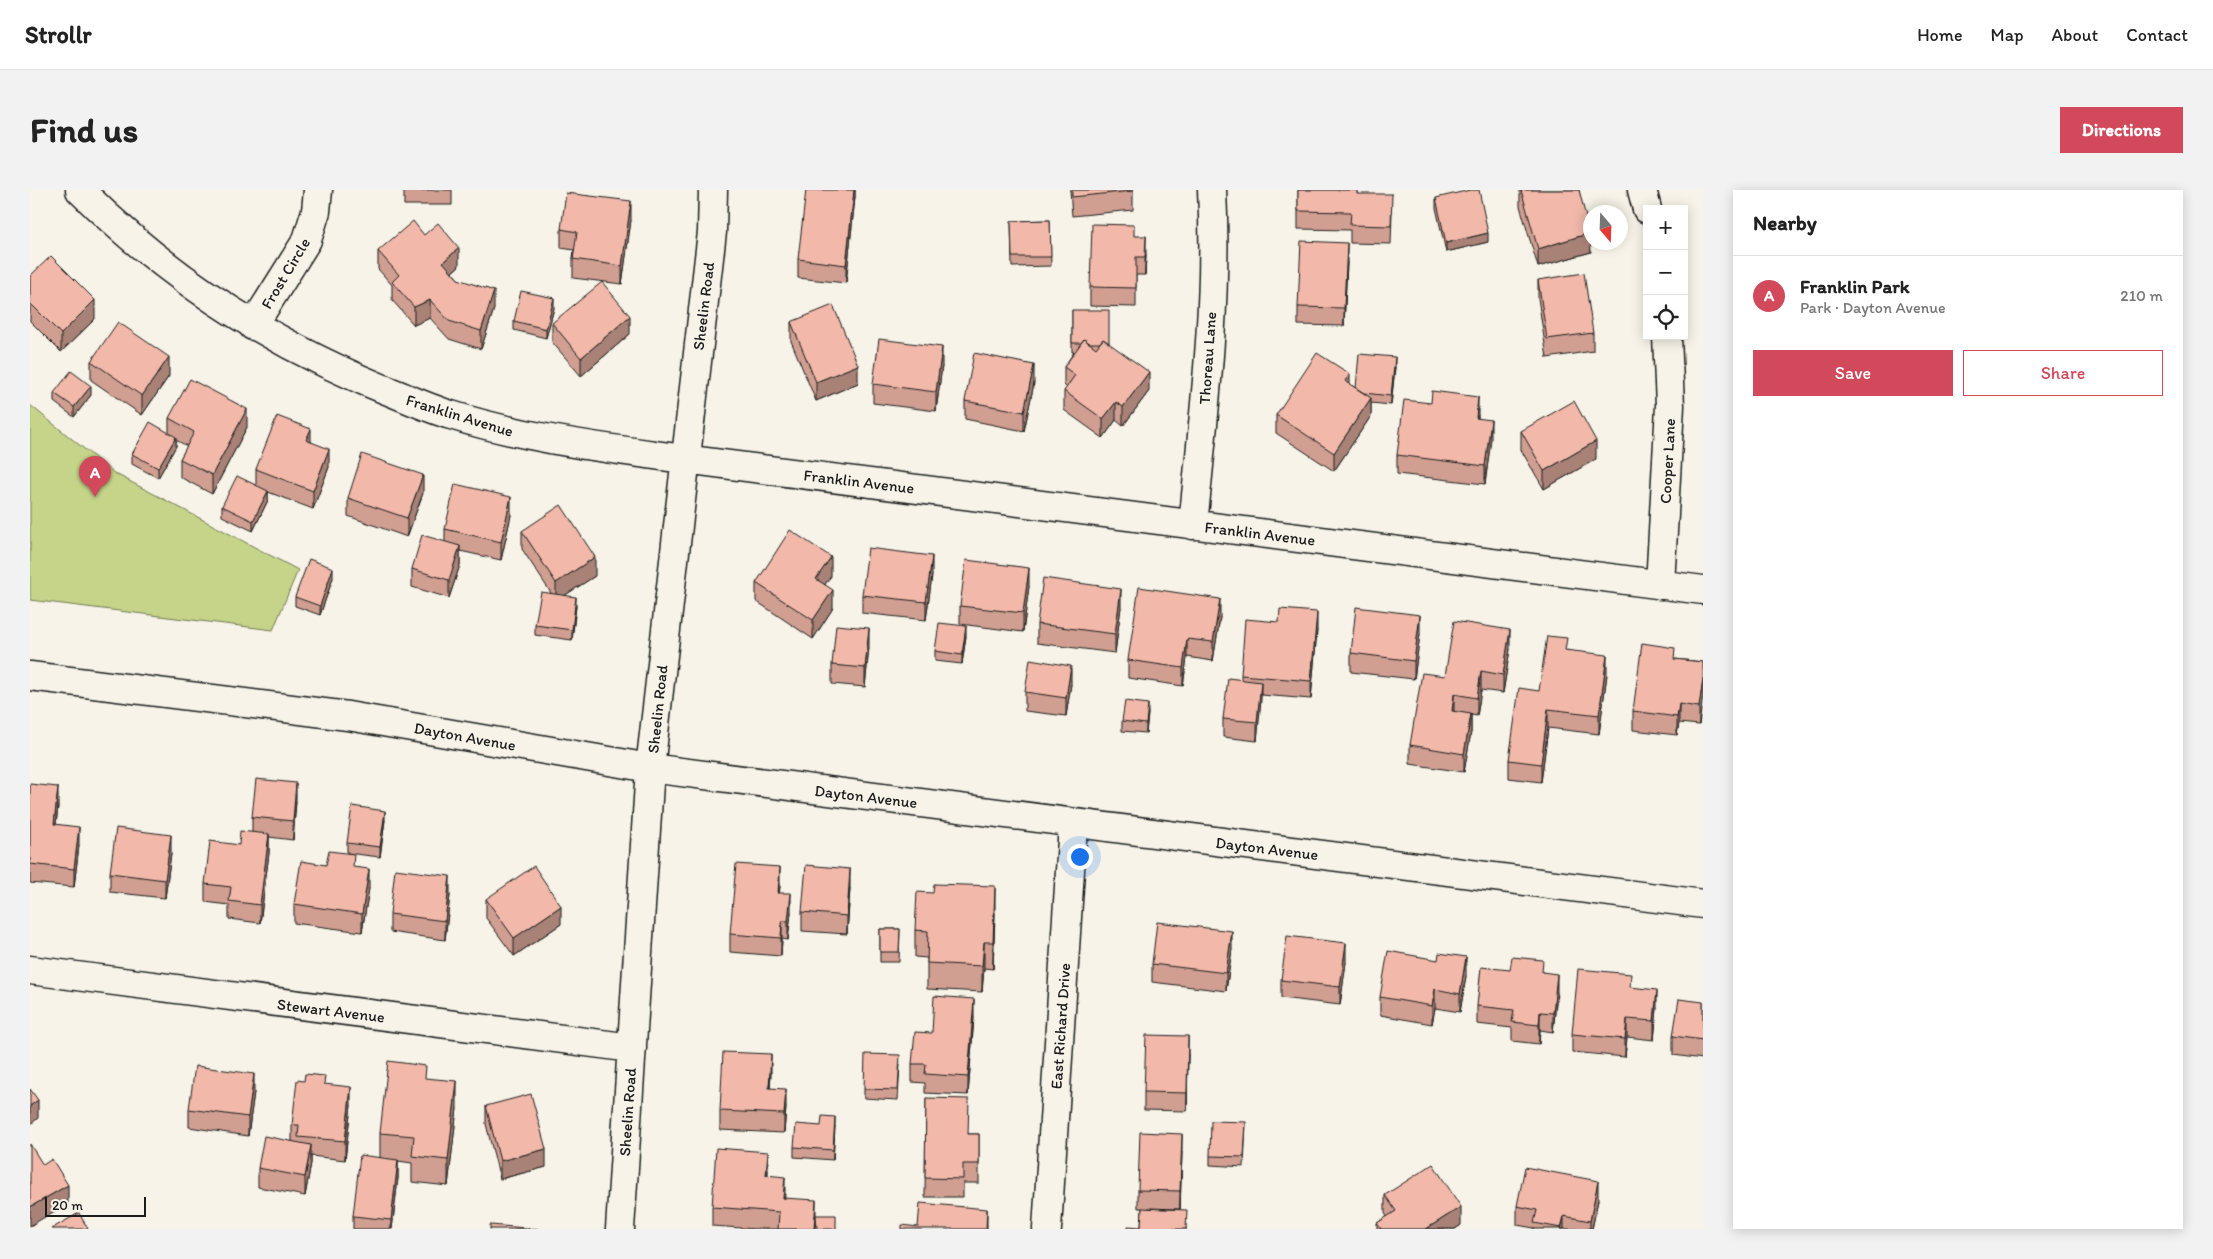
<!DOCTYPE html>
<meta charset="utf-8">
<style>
:root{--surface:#fff;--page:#f2f2f2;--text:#222;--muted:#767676;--line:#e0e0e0;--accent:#d1495b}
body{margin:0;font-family:Itim,sans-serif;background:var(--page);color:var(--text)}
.controls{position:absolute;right:15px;top:15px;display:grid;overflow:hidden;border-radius:0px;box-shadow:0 2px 12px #0003}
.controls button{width:45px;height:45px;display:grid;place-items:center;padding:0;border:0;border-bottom:1px solid var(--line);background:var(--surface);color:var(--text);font:25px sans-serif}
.compass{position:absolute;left:1553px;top:15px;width:45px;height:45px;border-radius:50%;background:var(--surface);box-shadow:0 2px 12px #0003;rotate:161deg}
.scale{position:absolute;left:15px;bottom:12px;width:101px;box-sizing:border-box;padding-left:5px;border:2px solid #1c1c1c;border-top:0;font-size:14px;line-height:18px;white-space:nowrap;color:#1c1c1c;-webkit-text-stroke:4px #f7f3e8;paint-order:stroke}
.you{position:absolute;left:1049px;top:666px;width:18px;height:18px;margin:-12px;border:4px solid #fff;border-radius:50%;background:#1a73e8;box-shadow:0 0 0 8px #1a73e833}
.badge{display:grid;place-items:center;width:32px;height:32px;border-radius:50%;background:var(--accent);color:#fff;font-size:16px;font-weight:700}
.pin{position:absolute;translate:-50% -41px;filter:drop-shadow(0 1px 2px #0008)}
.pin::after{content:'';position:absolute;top:26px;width:18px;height:15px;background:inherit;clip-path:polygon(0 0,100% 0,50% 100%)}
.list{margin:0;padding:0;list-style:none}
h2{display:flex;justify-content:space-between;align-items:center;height:65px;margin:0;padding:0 20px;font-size:21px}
h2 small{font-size:16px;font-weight:400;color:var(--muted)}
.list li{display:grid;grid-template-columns:32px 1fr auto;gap:15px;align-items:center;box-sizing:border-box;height:80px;padding:0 20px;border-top:1px solid var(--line)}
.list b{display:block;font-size:19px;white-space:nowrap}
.list p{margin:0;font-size:16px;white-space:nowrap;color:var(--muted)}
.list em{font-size:16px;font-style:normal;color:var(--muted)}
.actions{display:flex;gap:10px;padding:15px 20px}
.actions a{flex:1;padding:11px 0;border:1px solid var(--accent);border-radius:0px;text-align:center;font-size:18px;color:var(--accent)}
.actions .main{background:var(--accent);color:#fff}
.icon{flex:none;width:28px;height:28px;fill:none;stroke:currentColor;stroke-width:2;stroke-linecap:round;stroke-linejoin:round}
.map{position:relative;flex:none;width:1673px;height:1039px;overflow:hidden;border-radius:0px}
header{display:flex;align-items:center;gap:30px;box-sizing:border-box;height:70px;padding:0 25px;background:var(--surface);border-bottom:1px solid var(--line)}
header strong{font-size:24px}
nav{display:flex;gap:28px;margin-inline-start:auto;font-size:18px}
.intro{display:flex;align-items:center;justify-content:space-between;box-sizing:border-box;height:120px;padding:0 30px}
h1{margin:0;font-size:35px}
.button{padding:12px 22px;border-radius:0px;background:var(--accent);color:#fff;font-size:18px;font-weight:700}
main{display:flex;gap:30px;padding:0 30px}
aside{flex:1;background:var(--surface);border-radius:0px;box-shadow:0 2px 12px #0003}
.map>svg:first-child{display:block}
.green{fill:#c5d489;stroke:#707852}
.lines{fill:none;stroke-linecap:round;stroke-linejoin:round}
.minor-casing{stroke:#1c1c1c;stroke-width:31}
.secondary-casing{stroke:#1c1c1c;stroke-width:31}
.minor{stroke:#f7f3e8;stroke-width:28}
.secondary{stroke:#f7f3e8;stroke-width:28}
.wall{fill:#d09f92;stroke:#1c1c1c}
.shaded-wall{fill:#a98277;stroke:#1c1c1c}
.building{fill:#f2b9aa;stroke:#1c1c1c}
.labels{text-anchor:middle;stroke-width:4.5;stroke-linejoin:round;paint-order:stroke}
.street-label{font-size:16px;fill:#1c1c1c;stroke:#f7f3e8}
</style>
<header>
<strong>Strollr</strong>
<nav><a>Home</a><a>Map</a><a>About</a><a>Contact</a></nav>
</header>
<div class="intro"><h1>Find us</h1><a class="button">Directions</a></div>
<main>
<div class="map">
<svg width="1673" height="1039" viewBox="0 0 1673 1039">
<rect width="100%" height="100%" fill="#f7f3e8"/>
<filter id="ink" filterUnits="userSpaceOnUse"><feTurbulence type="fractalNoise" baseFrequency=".02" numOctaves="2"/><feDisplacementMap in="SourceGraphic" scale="10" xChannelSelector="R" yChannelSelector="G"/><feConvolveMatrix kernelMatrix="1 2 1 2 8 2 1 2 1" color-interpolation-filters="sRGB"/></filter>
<g filter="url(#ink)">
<path class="green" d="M0,215L84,283L268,380L243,440L0,410Z"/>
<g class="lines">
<g class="minor-casing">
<path id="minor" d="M50,0C142,92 250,159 371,206C388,213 404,220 421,225C497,249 576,258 654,269L1673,400
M1612,0L1617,19
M223,136L277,50L286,21L288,0
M1163,335C1174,224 1188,111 1182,0
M1630,395L1640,216L1637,146
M0,780L602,858
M590,1039L620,578L682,42L683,0
M1017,1039L1043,634"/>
</g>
<g class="secondary-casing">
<path id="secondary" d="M0,486L318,526L620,578L1673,714"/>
</g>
<use href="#minor" class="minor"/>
<use href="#secondary" class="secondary"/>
</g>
<path class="wall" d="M374,0H422V15H374Z
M825,0V7L816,93L768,88V69Z
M1040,0H1103V20L1042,26Z
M1268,0H1328V4L1362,23L1361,54L1320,53V40L1268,39Z
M1490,0H1549L1561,62L1508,77L1490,16Z
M1406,8L1458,52L1416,62L1406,18Z
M601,30L592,94L543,88V69L544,60L531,58V39Z
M1020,30L1021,76L982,77L981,31Z
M394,45L429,76L422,82L428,89L464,119L451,159L419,149L400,128L384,135L362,110V95L348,79V61Z
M1104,46L1116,65L1115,85H1106V117L1060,116V97Z
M1317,72L1314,136L1268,135V117Z
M0,86L65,129L31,162L0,131Z
M1508,90L1563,143V161L1517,168L1508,108Z
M524,118L516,148L484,140V131Z
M1042,120L1079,153L1119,201L1093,236L1086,230L1073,248L1034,220V201L1037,198L1034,195V177L1044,162H1042Z
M761,132L828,193L786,211L761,151Z
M522,133L600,144L551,186L522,152Z
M61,171L139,186L112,225L61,190Z
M912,176L906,221L843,213V194Z
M1365,177L1361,215L1341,213V226L1304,281L1246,243V225L1320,194L1326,198Z
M1004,193L994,241L935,229V211Z
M24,203L61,205L44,227L24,212Z
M1448,225V228L1461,248L1455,294L1367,284V265Z
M139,228L217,237L182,304L150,287V269L157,256L146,250V256L128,288L102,274V264L139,243Z
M1491,241L1566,269L1514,299L1491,260Z
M281,251L299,277L283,319L238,302V310L223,341L192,326V316L226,295V279Z
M393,303L377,347L318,326V308Z
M481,325L471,370L430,361V375L419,408L382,397V379L415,352V339Z
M492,341L565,386L535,405L546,416L542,450L505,445V435L521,403L492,359Z
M902,385L896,430L832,423V405Z
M801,386L795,394L803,418L783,449L726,411V393Z
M303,388L290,425L265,416V407Z
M999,396L993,442L930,434V416Z
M1091,417L1085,463L1007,453V434Z
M1190,427L1183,471L1157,467L1153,496L1098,488V470Z
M1287,440L1281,509L1231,505L1227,551L1193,547V529L1211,490V485Z
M1390,444L1384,489L1321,482V463Z
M936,446L932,474L905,471V461Z
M839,457L835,497L802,494V475Z
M1480,459L1473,503L1451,500L1447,526L1441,525V542L1434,582L1380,574V555L1415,486Z
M1537,460L1577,484L1569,544L1518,538L1511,592L1479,588V570L1509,501Z
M1645,469L1673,472L1669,535L1649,533L1647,545L1603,540V521Z
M1041,494L1036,526L995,521V502Z
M1118,523L1116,543L1092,541V531Z
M0,594L28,616L26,635L49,655L44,697L0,693Z
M266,611L263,650L239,647V663L230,733L199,729V715L175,712V694L209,655L222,642V627Z
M355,630L350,667L317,663V653Z
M141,663L135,708L80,702V683Z
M296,675L324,677L339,698L332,742L264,733V714Z
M750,696L749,703L761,722L758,750L752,749L751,766L700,762V744Z
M820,698L817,744L772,741V722Z
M420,705L415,750L360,742V724Z
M456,709L531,734L484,766L456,728Z
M965,723L963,779L954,778L952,802L897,799V768L885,767V740Z
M850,739H870L869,772H850Z
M1202,759L1196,801L1122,792V774Z
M1408,770L1436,786L1430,822L1405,818L1402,834L1350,825V807Z
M1316,772L1310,815L1251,808V790Z
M1480,780L1513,782L1527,802L1523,842L1510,840L1509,854L1482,851V838L1447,834V816Z
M1601,797L1627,818L1624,850L1597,847L1595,867L1542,862V844Z
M1673,812V869L1643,865V846Z
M944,827L938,905L895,903V893L882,892V874L902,843Z
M1158,864L1157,921L1114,920V902Z
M870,874L868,910L834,908V899Z
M741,882L740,898L756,917L754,943L690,940V921Z
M396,888L427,918L418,996L382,992V973L368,971V988L362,1039H323V1026L350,968V943Z
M295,894L321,915L315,970L281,966V973L275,1006L228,997V978L262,951V935Z
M224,902L218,946L159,937V919Z
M896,908L939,944H949V993H933V1007H895Z
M456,916L516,977L470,989L456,934Z
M1216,932L1214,977L1180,975V966Z
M805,936L803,970L764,967V957Z
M1152,962L1150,1019L1118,1018L1157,1039L1111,1037L1112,1018H1108V1000Z
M738,980V986L755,1008L785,1039H727L682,1036V1017Z
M1355,1005L1431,1035L1425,1039H1347V1033L1357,1027L1355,1023Z
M1568,1010L1562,1039H1504V1038L1487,1035V1016Z"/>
<path class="shaded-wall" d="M824,0H825V7L816,93V75Z
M601,11V30L592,94V76Z
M1458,43V52L1416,62V53Z
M1560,43L1561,62L1508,77V59Z
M1116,46V65L1115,85V67Z
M1317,53V72L1314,136V118Z
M429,58V76L413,90V72Z
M464,101V119L451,159V141Z
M524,108V118L516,148V139Z
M65,110V129L31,162V144Z
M400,110V128L384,135V117Z
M600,126V144L551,186V168Z
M912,157V176L906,221V202Z
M139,167V186L112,225V206Z
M1365,167V177L1361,215V206Z
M828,175V193L786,211V192Z
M1004,175V193L994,241V222Z
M1119,182V201L1093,236V217Z
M1320,184V203L1315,191Z
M61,196V205L44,227V217Z
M1448,207V225L1446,247V228Z
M1341,208V226L1304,281V263Z
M1086,212V230L1073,248V229Z
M217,219V237L182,304V285Z
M1461,230V248L1455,294V276Z
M281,239V257L276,250Z
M146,247V256L128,288V278Z
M1566,251V269L1514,299V281Z
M299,259V277L283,319V301Z
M393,285V303L377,347V328Z
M238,301V310L223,341V331Z
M481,307V325L471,370V352Z
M430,356V375L419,408V390Z
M902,366V385L896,430V412Z
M565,367V386L526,411V393Z
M801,367V386L786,407V389Z
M303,378V388L290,425V416Z
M999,378V396L993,442V423Z
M1091,399V417L1085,463V444Z
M803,400V418L783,449V430Z
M546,407V416L542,450V440Z
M1190,409V427L1183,471V452Z
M1287,422V440L1281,509V491Z
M1390,425V444L1384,489V471Z
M936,436V446L932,474V465Z
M839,438V457L835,497V478Z
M1480,440V459L1473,503V485Z
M1157,449V467L1153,496V478Z
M1577,465V484L1569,544V525Z
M1041,476V494L1036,526V508Z
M1451,481V500L1447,526V508Z
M1673,488V506L1669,535V517Z
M1231,492V510L1227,551V532Z
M1424,504V523L1422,521Z
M1118,514V523L1116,543V534Z
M1649,514V533L1647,545V527Z
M1518,519V538L1511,592V574Z
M1441,524V542L1434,582V564Z
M266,593V611L263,650V631Z
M28,597V616L24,653V634Z
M355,621V630L350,667V657Z
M49,637V655L44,697V679Z
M239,644V663L230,733V715Z
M141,645V663L135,708V690Z
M750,677V696L748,721V703Z
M339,679V698L332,742V724Z
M820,679V698L817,744V726Z
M420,686V705L415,750V731Z
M965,696V723L963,779V752Z
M761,703V722L758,750V731Z
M531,716V734L484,766V748Z
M752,731V749L751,766V748Z
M1202,741V759L1196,801V783Z
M954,752V778L952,802V776Z
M1316,753V772L1310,815V797Z
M1436,767V786L1430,822V804Z
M1527,784V802L1523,842V823Z
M1405,799V818L1402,834V816Z
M1627,800V818L1624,850V831Z
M944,809V827L938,905V887Z
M1510,822V840L1509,854V835Z
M1597,829V847L1595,867V849Z
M1158,846V864L1157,921V903Z
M741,864V882L739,916V898Z
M224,884V902L218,946V927Z
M427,891V918L418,996V970Z
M321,897V915L315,970V951Z
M756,899V917L754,943V924Z
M8,910V928L0,935V916Z
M805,927V936L803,970V960Z
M1152,944V962L1150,1019V1001Z
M281,955V973L275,1006V987Z
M516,959V977L470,989V971Z
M738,962V980L736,1004V985Z
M368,970V988L362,1039H361V1030Z
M755,987V1005L753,1027V1008Z
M1568,991V1010L1562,1039H1560V1031Z
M38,995V1013L0,1036V1017Z
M786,1010V1029L785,1039H784Z
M1431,1017V1035L1425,1039H1396Z
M957,1019V1039H956Z
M1534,1026V1039H1531Z"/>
<path class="building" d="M776,0H824L816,75L768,69Z
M1042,0H1103V1L1042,7Z
M1268,0H1327V4H1362L1361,36L1320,35L1321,22L1268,21Z
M1440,0H1449L1458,43L1416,53L1406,8Z
M1491,0H1549L1560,43L1508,59Z
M536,3L601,11L592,76L543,69L547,42L531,39Z
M1020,30L1021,67H982L981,31Z
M383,31L394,45L408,33L429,58L413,72L428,89L464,101L451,141L419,131L400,110L384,117L362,92L369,85L348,61Z
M1062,34L1104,35V46H1116L1115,67H1106V98L1060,97Z
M1271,51L1317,53L1314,118L1268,117Z
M21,66L65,110L31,144L0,113V86Z
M1554,83L1563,143L1517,149L1508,90Z
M572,92L600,126L551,168L522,133Z
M491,101L524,108L516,139L484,131Z
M803,115L828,175L786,192L761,132Z
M1042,120H1079V153L1073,149L1070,153H1059L1054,149L1051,153H1042Z
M88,132L139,167L112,206L61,171Z
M849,149L912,157L906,202L843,194Z
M1054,149L1066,158L1073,149L1119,182L1093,217L1086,212L1073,229L1034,201L1045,185L1034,177Z
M944,163L1004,175L994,222L935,211Z
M1287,163L1320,184L1315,191L1341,208L1304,263L1246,225Z
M1329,164L1365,167L1361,206L1334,203L1326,198Z
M41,181L61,196L44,217L24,203Z
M160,189L217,219L182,285L150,269L164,242L139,228Z
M1402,201L1448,207L1446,228L1461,230L1455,276L1367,265L1374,210L1401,213Z
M1544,211L1566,251L1514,281L1491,241Z
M247,226L281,239L276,250L299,259L283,301L226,279Z
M120,232L146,247L128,278L102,264Z
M332,264L393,285L377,328L318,308Z
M207,286L238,301L223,331L192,316Z
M425,294L481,307L471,352L415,339Z
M531,315L565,367L526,393L492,341Z
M760,340L801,367L786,389L803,400L783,430L726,393Z
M392,345L430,356L419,390L382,379Z
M838,358L902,366L896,412L832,405Z
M279,369L303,378L290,416L265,407Z
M936,370L999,378L993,423L930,416Z
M1013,388L1091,399L1085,444L1007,434Z
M1109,397L1190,409L1183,452L1157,449L1153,478L1098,470Z
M511,402L546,407L542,440L505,435Z
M1326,417L1390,425L1384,471L1321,463Z
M1250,419L1287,422L1281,491L1211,485L1215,429L1249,432Z
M1424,431L1480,440L1473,485L1451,481L1447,508L1424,504L1422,521L1441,524L1434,564L1380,555L1392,483L1415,486Z
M909,433L936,436L932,465L905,461Z
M806,435L839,438L835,478L802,475Z
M1517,446L1537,448L1535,460L1577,465L1569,525L1518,519L1511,574L1479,570L1489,498L1509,501Z
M1612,453L1645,458L1644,469L1673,472V488L1669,517L1649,514L1647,527L1603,521Z
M1000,469L1041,476L1036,508L995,502Z
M1198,488L1231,492L1227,532L1193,529Z
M1095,511L1118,514L1116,534L1092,531Z
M226,589L266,593L263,631L222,627Z
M0,594L28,597L24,634L49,637L44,679L0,674Z
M322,616L355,621L350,657L317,653Z
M86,638L141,645L135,690L80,683Z
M210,641L239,644L230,715L199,711L201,697L175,694L180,651L209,655Z
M299,661L324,664L323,677L339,679L332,724L264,714L271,671L296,675Z
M706,674L750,677L748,703H761L758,731H752L751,748L700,744Z
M776,675L820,679L817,726L772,722Z
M504,676L531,716L484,748L456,709Z
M365,679L420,686L415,731L360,724Z
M904,694L965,696L963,752H954L952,776L897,773L898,741L885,740L887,702L903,703Z
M1127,732L1202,741L1196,783L1122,774Z
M850,739H870L869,762H850Z
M1257,746L1316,753L1310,797L1251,790Z
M1358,761L1408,770L1409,763L1436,767L1430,804L1405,799L1402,816L1350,807Z
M1482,767L1513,770L1512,782L1527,784L1523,823L1510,822L1509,835L1482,832L1484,820L1447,816L1451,777L1480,780Z
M1548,779L1601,784L1600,797L1627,800L1624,831L1597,829L1595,849L1542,844Z
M904,806L944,809L938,887L895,884L896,874H882L885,842L902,843Z
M1649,809L1673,812V850L1643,846Z
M1116,845L1158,846L1157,903L1114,902Z
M693,862L741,864L739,898L756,899L754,924L690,921Z
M835,864L870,865L868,900L834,899Z
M358,871L396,876L395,888L427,891L418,970L382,966L384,946L350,943Z
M165,876L224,884L218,927L159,919Z
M275,884L295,886L294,894L321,897L315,951L268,947L269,935H262L267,890L274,891Z
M0,899L8,910L0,916Z
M501,904L516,959L470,971L456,916Z
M896,908L939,909L938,944H949V974H933V989L895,988Z
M792,926L805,927L803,960L764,957L766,934L791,936Z
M1181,931L1216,932L1214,967L1180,966Z
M1110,942L1152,944L1150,1001L1108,1000Z
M234,946L281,955L275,987L228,978Z
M0,954L13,975L22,969L38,995L0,1017Z
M686,958L738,962L736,985L755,987L753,1008L786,1010L784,1039H748L749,1022L682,1017Z
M330,965L368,970L361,1030L323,1026Z
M1403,974L1431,1017L1396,1039H1351L1347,1033L1366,1021L1355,1005Z
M1495,977L1568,991L1560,1031L1534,1026L1531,1038L1504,1033L1507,1020L1487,1016Z
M890,1013L957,1019L956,1039H872V1035L888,1037Z
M1112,1018L1157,1020L1156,1039H1098V1036L1111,1037Z
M49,1023L58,1039H21Z
M786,1025H806V1039H787Z
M460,1035L508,1039H460Z"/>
</g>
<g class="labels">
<g class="street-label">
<text transform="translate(255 83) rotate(-59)" y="6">Frost Circle</text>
<text transform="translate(673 116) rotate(-83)" y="6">Sheelin Road</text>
<text transform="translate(1177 168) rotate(-86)" y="6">Thoreau Lane</text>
<text transform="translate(430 225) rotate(17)" y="6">Franklin Avenue</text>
<text transform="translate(1637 271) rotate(-87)" y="6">Cooper Lane</text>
<text transform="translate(829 291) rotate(7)" y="6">Franklin Avenue</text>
<text transform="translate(1230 343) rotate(7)" y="6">Franklin Avenue</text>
<text transform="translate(627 519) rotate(-84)" y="6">Sheelin Road</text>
<text transform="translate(435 546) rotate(10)" y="6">Dayton Avenue</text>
<text transform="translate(836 606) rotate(7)" y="6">Dayton Avenue</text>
<text transform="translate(1237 658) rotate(7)" y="6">Dayton Avenue</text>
<text transform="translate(301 820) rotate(7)" y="6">Stewart Avenue</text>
<text transform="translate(1030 836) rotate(-86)" y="6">East Richard Drive</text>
<text transform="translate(597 922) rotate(-86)" y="6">Sheelin Road</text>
</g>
</g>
</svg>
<div class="controls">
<button>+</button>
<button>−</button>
<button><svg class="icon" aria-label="locate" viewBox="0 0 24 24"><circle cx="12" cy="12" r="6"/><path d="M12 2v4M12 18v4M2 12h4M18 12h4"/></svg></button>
</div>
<svg class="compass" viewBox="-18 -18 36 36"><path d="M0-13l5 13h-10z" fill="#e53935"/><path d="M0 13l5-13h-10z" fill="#767676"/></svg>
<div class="scale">20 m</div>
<div class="you"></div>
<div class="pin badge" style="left:65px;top:307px">A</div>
</div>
<aside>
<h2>Nearby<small></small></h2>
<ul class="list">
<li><span class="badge">A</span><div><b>Franklin Park</b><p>Park · Dayton Avenue</p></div><em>210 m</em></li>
</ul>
<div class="actions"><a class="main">Save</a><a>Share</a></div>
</aside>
</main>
